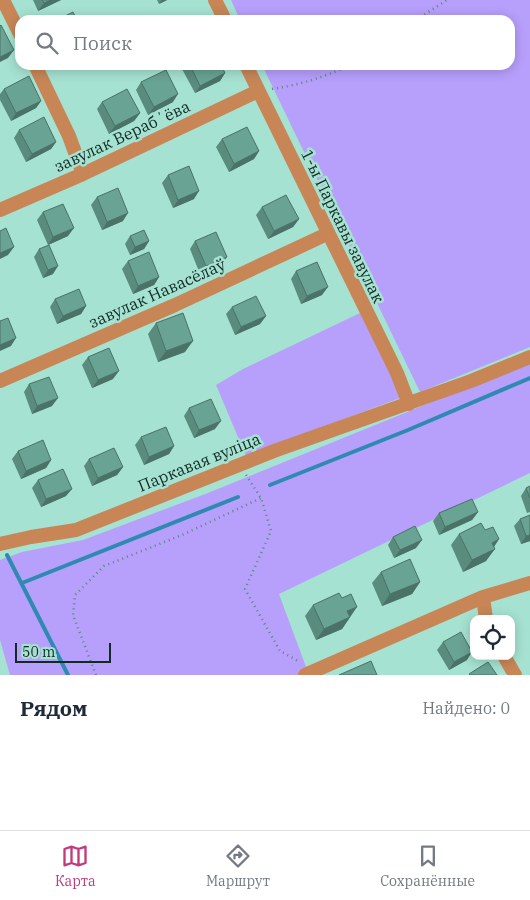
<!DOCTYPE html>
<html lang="ru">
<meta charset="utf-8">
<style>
:root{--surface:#fff;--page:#f2f2f3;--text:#1f2937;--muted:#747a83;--line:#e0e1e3;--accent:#c13a7b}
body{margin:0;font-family:"IBM Plex Serif",serif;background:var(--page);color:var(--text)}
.controls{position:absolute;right:15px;bottom:15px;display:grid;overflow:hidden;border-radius:10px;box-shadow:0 2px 12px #0003}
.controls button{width:45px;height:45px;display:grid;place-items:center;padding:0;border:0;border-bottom:1px solid var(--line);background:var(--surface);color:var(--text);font:25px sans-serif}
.scale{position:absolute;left:15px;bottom:12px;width:96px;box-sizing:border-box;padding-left:5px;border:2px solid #122a24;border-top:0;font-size:14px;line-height:18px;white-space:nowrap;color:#122a24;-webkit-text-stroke:4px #a6e2d1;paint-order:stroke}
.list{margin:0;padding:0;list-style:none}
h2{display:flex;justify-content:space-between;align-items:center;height:65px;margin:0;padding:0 20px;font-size:21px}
h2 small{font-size:16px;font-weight:400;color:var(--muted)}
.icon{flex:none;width:28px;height:28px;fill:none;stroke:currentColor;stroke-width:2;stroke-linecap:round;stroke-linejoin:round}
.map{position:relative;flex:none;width:530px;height:675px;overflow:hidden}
.search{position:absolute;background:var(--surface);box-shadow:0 2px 12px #0003;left:15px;right:15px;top:15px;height:55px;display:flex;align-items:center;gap:12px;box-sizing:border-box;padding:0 18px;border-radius:15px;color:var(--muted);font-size:19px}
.sheet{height:155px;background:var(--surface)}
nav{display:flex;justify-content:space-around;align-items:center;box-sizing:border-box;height:70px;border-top:1px solid var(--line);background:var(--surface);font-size:14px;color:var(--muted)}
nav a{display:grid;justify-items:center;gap:2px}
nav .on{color:var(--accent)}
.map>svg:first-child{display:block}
.green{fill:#b79ffc}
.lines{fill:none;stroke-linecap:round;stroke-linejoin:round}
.stream{stroke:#2e8ab3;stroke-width:4}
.path{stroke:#5d877c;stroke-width:2.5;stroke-dasharray:1 4;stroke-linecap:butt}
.street{stroke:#c88657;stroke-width:14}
.wall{fill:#5a8c7e}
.shaded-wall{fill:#4a7267}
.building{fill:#69a393;stroke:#4a7267}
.labels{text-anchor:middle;stroke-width:5;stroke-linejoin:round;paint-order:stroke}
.street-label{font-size:16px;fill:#122a24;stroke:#a6e2d1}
</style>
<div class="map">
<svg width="530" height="675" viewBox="0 0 530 675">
<rect width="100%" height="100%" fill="#a6e2d1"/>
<path class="green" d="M231,0H530V347L420,392L262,65H510V20H240Z
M360,313L391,373L400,398L246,456L216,385L243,369Z
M530,362V473L279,594L309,675H10L0,640V560L22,552L83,540L208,493Z"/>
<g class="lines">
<path class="stream" d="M270,485L408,430L530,378
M7,555L68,675
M22,583L238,497"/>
<path class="path" d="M416,20L447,0
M272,89C299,85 325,77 350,65
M246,475L261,498L271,531L245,589L280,651L300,662
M96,675L73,615L75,595L104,566L182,535L261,498"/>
<path class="street" d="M3,0L20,34
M215,0L225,20
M35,65L69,136L83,174
M246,65L397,373L409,404
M0,210L83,174L258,91
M0,381L175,305L327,234
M0,544L31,537L76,530L274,451L471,381L530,357
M483,597L486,619
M504,656L515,675
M305,675L483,597L530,583"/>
</g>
<path class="wall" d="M33,0H61L38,11Z
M157,0H167L159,4Z
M185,65H221L225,73L220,81L195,93L182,69Z
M141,82L173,102L148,115L136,90Z
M4,89L41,101L36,108L11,121L0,100V94Z
M102,102L140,113L134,121L109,134L97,109Z
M19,130L56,142L51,149L26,162L14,138Z
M222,139L259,151L254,159L229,172L216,147Z
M168,175L194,199L173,208L162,183Z
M97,197L123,221L102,230L91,205Z
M262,207L299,219L293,227L268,239L256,215Z
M43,212L68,236L48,245L37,220Z
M130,236L149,241L144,249L130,255L125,244Z
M195,241L221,265L200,274L190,249Z
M39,249L53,274L43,278L34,257Z
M128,261L159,277L154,285L133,294L122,269Z
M296,271L322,295L301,304L291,279Z
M55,299L86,306L81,314L57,324L50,307Z
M232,307L266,316L260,324L235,335L226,314Z
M156,323L185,352L158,362L148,334Z
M88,357L113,379L92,388L82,365Z
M29,384L52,406L32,414L24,392Z
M189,408L215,429L194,438L184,416Z
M141,437L174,446L169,454L144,465L135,445Z
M18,451L51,460L46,468L21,479L12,459Z
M89,459L123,467L117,475L92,486L84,466Z
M38,480L66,496L41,507L32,488Z
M530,486V512L527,513L521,496L526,488Z
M478,512L472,520L439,535L433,521L439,513Z
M530,515V541L521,544L514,526L520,519Z
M485,530L499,539L494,547L486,561L463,572L451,545L459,534Z
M393,537L416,548L394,558L388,545Z
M381,572L420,582L412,594L382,606L372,583Z
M313,605L350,617L342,629L316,640L305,616Z
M443,642L467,660L449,670L437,650Z"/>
<path class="shaded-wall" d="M51,0H61L38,11L44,3Z
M162,0H167L159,4Z
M14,50L8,58L0,62V57Z
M225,73L220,81L195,93L200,86Z
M178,94L173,102L148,115L154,107Z
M41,101L36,108L11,121L16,113Z
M140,113L134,121L109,134L115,126Z
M56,142L51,149L26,162L32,154Z
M259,151L254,159L229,172L234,164Z
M199,191L194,199L173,208L178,200Z
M128,213L123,221L102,230L107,222Z
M299,219L293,227L268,239L274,231Z
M74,228L68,236L48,245L53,237Z
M149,241L144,249L130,255L135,247Z
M14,247L8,255L0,259V253Z
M227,257L221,265L200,274L206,266Z
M58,266L53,274L43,278L48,270Z
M159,277L154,285L133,294L138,286Z
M328,287L322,295L301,304L307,296Z
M86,306L81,314L57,324L63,316Z
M266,316L260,324L235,335L241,327Z
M16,338L11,346L0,351V345Z
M193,341L185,352L158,362L166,351Z
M119,371L113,379L92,388L98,380Z
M58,398L52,406L32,414L37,406Z
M221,421L215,429L194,438L199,430Z
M174,446L169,454L144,465L149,457Z
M51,460L46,468L21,479L26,471Z
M123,467L117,475L92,486L98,478Z
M72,489L66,496L41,507L46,499Z
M478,512L472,520L439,535L445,527Z
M530,535V541L521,544L526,536Z
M499,539L491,551L492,543Z
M422,540L416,548L394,558L400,550Z
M495,549L486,561L463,572L472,560Z
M420,582L412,594L382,606L390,594Z
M357,607L342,629L316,640L324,629L347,611Z
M472,652L467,660L449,670L454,662Z"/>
<path class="building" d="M42,0H51L44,3Z
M73,12L77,20H57Z
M1,25L14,50L0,57V26Z
M190,65H221L225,73L200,86Z
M166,70L178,94L154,107L141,82Z
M29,76L41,101L16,113L4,89Z
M127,89L140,113L115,126L102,102Z
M44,117L56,142L32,154L19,130Z
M247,127L259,151L234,164L222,139Z
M189,166L199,191L178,200L168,175Z
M118,188L128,213L107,222L97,197Z
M286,195L299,219L274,231L262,207Z
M63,204L74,228L53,237L43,212Z
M6,228L14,247L0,253V231Z
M144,230L149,241L135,247L130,236Z
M216,232L227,257L206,266L195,241Z
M49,245L58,266L48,270L39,249Z
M149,252L159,277L138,286L128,261Z
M317,262L328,287L307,296L296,271Z
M79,289L86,306L63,316L55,299Z
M256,296L266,316L241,327L232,307Z
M183,313L193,341L166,351L156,323Z
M8,318L16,338L0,345V321Z
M109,348L119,371L98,380L88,357Z
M49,377L58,398L37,406L29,384Z
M211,399L221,421L199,430L189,408Z
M166,427L174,446L149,457L141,437Z
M43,440L51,460L26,471L18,451Z
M114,448L123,467L98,478L89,459Z
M63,469L72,489L46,499L38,480Z
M530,486V498L526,488Z
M472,499L478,512L445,527L439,513Z
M530,515V535L526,536L520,519Z
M481,523L485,530L493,527L499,539L492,543L495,549L472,560L459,534Z
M415,526L422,540L400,550L393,537Z
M410,559L420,582L390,594L381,572Z
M339,593L342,598L351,594L357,607L347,611L350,617L324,629L313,605Z
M461,632L472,652L454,662L443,642Z
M371,661L377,675H339Z
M488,662L497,675H470L469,674Z"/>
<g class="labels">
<g class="street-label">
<text transform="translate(122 136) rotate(-25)" y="6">завулак Верабʼёва</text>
<text transform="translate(343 226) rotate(64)" y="6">1-ы Паркавы завулак</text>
<text transform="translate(157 293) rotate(-24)" y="6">завулак Навасёлаў</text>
<text transform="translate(199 462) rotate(-22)" y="6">Паркавая вуліца</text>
</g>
</g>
</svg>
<div class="controls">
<button><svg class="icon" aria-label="locate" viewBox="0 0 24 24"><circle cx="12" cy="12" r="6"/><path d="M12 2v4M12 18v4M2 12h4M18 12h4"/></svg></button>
</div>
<div class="scale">50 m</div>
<div class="search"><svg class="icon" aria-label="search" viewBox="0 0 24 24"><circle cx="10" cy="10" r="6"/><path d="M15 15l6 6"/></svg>Поиск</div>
</div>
<section class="sheet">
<h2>Рядом<small>Найдено: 0</small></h2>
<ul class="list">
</ul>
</section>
<nav>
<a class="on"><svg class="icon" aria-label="map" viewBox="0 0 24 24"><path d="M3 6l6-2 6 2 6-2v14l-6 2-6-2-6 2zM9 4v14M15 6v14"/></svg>Карта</a>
<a><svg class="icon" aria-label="directions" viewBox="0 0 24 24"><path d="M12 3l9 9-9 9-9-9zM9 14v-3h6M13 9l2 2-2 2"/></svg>Маршрут</a>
<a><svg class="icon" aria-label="saved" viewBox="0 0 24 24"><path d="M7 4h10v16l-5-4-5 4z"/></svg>Сохранённые</a>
</nav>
